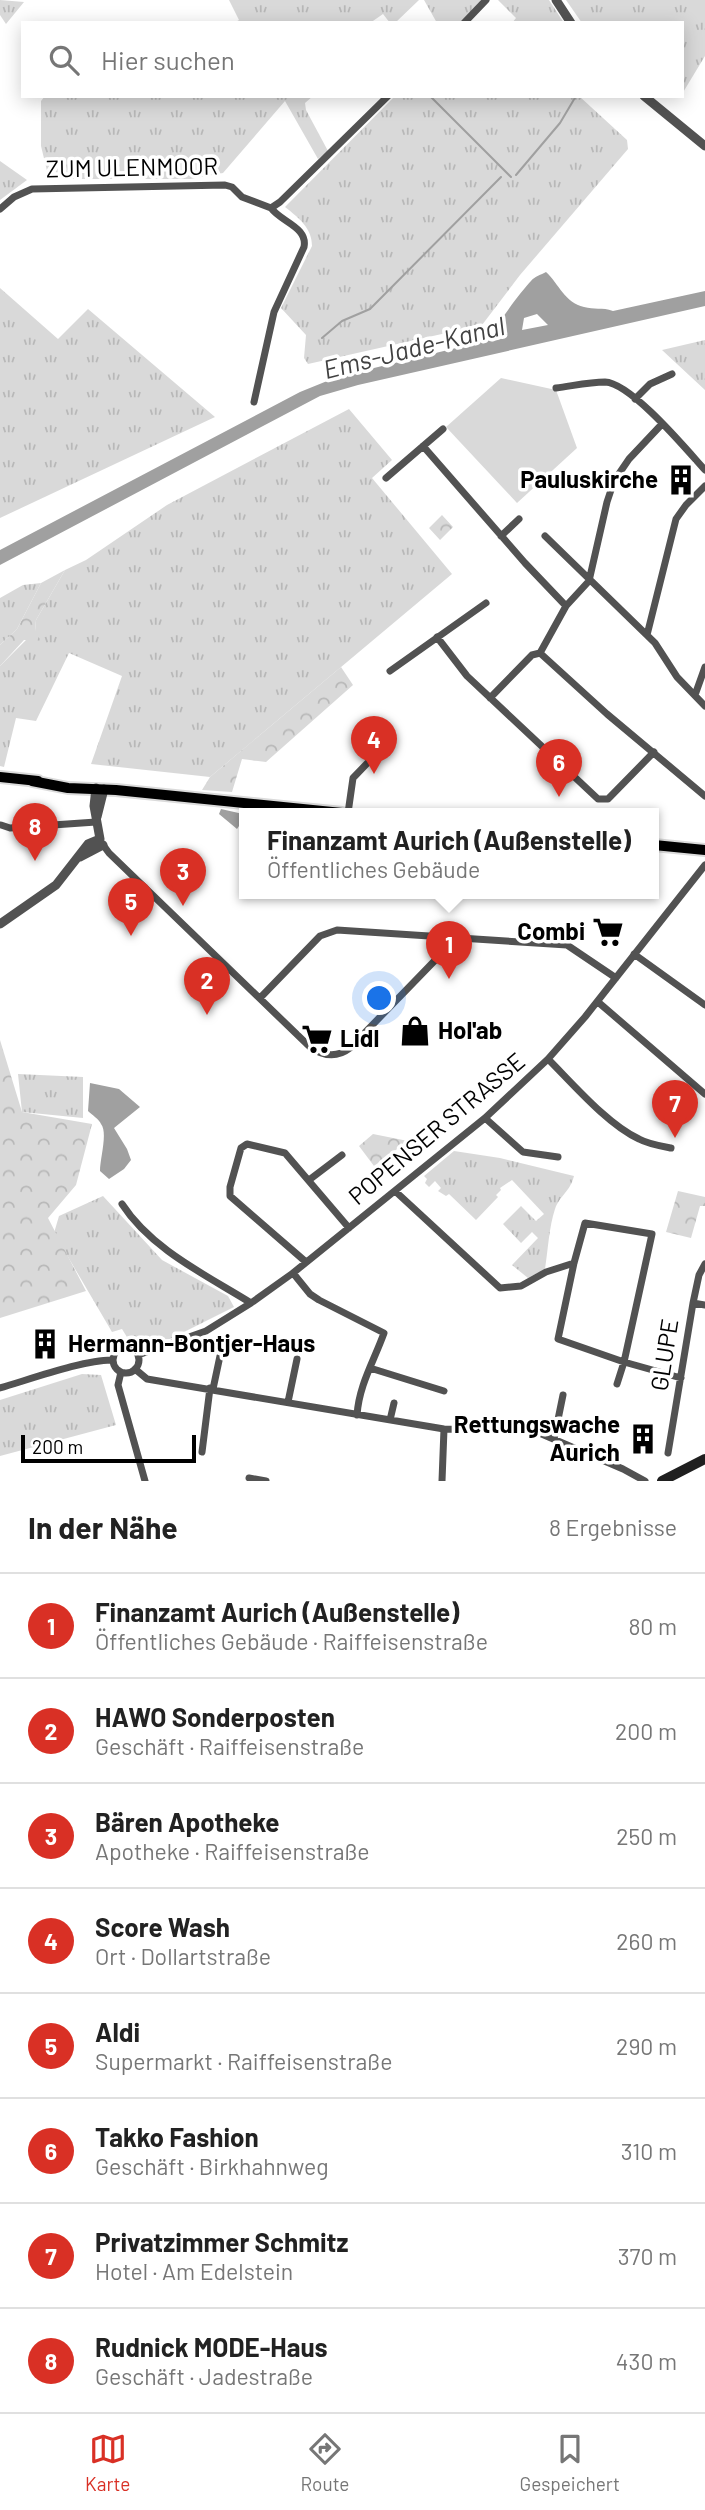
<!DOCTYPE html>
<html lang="de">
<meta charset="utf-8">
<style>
:root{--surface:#fff;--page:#f6f6f6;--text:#222;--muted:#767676;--line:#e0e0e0;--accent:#d93025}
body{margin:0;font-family:Barlow,sans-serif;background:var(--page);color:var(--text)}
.scale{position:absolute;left:21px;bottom:18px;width:175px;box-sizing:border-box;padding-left:7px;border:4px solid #000;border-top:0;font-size:19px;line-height:24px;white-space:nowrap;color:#000;-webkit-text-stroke:5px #fff;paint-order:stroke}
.you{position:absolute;left:380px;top:999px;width:24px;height:24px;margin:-18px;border:5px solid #fff;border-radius:50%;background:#1a73e8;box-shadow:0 0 0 10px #1a73e833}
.badge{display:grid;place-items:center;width:46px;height:46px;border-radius:50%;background:var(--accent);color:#fff;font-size:23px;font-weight:700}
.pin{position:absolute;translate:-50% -58px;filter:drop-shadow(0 2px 4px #0008)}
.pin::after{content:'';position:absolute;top:37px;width:24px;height:21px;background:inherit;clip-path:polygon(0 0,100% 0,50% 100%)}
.popup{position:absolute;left:239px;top:808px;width:420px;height:91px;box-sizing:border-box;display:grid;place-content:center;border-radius:0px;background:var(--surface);filter:drop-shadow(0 2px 5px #0005);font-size:23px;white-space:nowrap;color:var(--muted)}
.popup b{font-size:26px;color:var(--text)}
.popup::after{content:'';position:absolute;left:50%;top:100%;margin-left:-14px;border:14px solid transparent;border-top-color:var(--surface)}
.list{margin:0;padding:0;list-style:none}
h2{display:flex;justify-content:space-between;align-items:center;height:91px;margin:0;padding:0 28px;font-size:30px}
h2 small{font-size:23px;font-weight:400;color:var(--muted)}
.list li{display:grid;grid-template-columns:46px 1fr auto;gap:21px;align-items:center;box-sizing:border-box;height:105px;padding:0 28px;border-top:2px solid var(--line)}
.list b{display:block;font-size:26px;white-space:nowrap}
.list p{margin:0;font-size:23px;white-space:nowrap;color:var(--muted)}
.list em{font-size:23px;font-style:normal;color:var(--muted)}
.icon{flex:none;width:38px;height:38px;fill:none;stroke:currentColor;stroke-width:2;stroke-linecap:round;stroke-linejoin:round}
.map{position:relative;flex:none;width:705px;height:1481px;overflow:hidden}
.search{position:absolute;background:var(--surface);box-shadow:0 4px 18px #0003;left:21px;right:21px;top:21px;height:77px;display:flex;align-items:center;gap:18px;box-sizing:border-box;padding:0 24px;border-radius:0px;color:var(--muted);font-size:26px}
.sheet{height:931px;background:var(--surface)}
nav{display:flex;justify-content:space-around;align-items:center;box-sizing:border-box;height:98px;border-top:2px solid var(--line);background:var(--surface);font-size:19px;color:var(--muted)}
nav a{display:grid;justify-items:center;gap:4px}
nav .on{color:var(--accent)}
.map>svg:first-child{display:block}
.grass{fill:url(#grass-tufts)}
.forest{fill:url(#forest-crowns)}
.garden{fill:#d9d9d9}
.water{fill:#a0a0a0;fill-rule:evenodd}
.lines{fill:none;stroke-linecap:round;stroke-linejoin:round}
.stream{stroke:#a0a0a0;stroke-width:2}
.primary-casing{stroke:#dbdbdb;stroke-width:14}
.minor{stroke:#525252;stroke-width:7}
.tertiary{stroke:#525252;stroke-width:9}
.secondary{stroke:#1f1f1f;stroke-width:10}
.primary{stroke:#000;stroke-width:10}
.labels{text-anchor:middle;stroke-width:7;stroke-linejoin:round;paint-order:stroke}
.street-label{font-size:24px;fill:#000;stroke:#fff}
.poi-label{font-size:24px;font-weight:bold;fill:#000;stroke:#fff;text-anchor:end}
.water-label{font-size:26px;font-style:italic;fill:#414141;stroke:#fff}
</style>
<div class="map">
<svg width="705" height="1481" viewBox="0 0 705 1481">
<defs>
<pattern id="grass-tufts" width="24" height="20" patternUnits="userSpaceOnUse" patternTransform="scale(1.75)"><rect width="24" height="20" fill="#d9d9d9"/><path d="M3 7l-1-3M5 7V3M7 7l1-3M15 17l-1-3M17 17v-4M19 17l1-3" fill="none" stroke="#b8b8b8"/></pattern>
<pattern id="forest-crowns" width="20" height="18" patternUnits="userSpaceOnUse" patternTransform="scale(1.75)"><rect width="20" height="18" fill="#d9d9d9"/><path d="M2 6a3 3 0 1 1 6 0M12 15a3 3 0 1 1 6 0" fill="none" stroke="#b8b8b8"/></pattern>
</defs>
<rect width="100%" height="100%" fill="#fff"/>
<path class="grass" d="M0,0L24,2L6,24L0,15Z
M229,0H419L395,23H390L383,14L370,23H234L239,20Z
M424,0H483L459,23H437Z
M498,0H549L564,23H512L516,18Z
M566,0H705V56L682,94V23H582Z
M45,96H313L305,103L306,110L328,151L318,159L285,101L223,173L190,179H49L41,146V101Z
M395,96H579L627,140L628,149L520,275L482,325L308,364L304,358L306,335L281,308L312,246C312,228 299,218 285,207Z
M0,161L27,180L0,200Z
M0,288L58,339L88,309L215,417L0,518Z
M705,340V390L662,350Z
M349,409L392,460L372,478L452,574L210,777L91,764L122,676L69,653L36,721L16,718L4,767L0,766V666L35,631L36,620L65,570L86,560L167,505Z
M41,583L17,629L0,645V598L23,585Z
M18,1074L83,1077V1118L22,1112Z
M454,1151L500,1158L574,1176C570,1192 560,1195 555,1209C549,1227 548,1250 545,1269L528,1278L512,1265L538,1238L532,1232L521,1243L503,1224L521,1206L536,1221L544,1214L512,1180L500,1188L501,1190L496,1195L498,1197L476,1220L449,1194L446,1196L438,1191L441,1188L435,1181L429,1187L425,1183L427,1179L424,1176Z
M103,1196L162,1260L228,1296L234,1307L170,1339L130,1342L122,1329L112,1332L54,1233L59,1216Z
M82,1374L101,1375L116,1425L0,1456V1400Z"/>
<path class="forest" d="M442,515L453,527L440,540L429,528Z
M65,570L36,620L35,631L41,641L24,640L0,666V645L17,629L41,583Z
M341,667L353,685L266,762L242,759L232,792L202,790L210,777Z
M0,1040L22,1112L92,1124L76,1185L48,1218L86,1291L0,1318Z
M373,1134L408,1141L374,1166L359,1146Z
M678,1191L705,1197V1206H700L691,1238L666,1232Z"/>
<path class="garden" d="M501,378L556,390L577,448L517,503L446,427Z"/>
<path class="water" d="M546,272C559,284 565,303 584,307C594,310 602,307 613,311L705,291V306L358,385L320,396L0,565V550L300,392L337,377L489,340C493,329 522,290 531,281C535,276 541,275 546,272ZM537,314L548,325L522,330L524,318Z
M221,809L243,814V820L237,829L219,814Z
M90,1083L119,1089L140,1107L114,1128L127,1149L131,1160L124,1169L109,1179L100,1171C100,1158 108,1133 101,1124C99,1119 92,1115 88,1111Z"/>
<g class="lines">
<path class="stream" d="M430,96L511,177
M516,175L560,123L576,96
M322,338L342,321L370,309L501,177"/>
<g class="primary-casing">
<path id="primary" d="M0,777L38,781
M32,781L68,788L116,790L342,813
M654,845L705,850"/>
</g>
<path class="minor" d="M464,23L486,0
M0,209L14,197L32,189L225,185L232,187L242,197L271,208L280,202L388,96
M556,388C572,386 589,382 605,382C631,383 686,449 705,470
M635,399L650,384L672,374
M254,402L274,312L304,247C308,227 281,222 271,208
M423,446L525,563L566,606
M386,478L443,429
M501,536L519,519
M545,536L655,643L677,677L705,706
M647,635L676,519L686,505L705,486
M437,637L467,676L598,799H608L654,752
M540,653L607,714L705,796
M390,671L486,603
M695,695L705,667
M490,698L532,655L540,653L566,606L589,581L607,502L614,481L629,459L662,424
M348,813L353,778L378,752L389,747
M1,825L10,828L96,822
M101,842L109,853L310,1047C323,1056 337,1058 350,1048L446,949L453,936
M634,954L705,1005
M260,998L320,936L337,930L567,945L616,978
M598,1002L705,1094
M548,1059C572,1083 608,1125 639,1139C648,1144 660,1146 671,1148
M485,1118L523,1152L558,1157
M309,1180L342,1155
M395,1191L500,1288L521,1286L546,1272L574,1263
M122,1204C151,1249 206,1275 251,1303
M585,1223L652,1234L624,1362L558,1339L574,1263Z
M306,1262L230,1196V1187L241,1148L247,1144L285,1153L349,1228
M293,1273L310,1294L319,1300L384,1333C374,1361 359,1385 357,1415
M693,1303L705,1305
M113 1360a13 13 0 1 1 26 0a13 13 0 1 1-26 0Z
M138,1355L206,1331L251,1303L293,1273L485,1118L548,1059L585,1017L705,865
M370,1368L444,1391
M135,1369L147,1379L444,1429L537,1432L623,1469L645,1481
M121,1372L118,1385L145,1481
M617,1384L624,1362L681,1378
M0,1388C28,1380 86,1359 113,1360
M213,1389L220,1356
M288,1402L297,1359
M390,1420L394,1403
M554,1439L563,1395
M202,1452L210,1388
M668,1453L693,1303L699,1275L705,1264
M249,1478L266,1481
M442,1481L444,1429"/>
<path class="tertiary" d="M556,0L571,23
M644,96L705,146
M97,817L104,789
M80,857L103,845
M0,924L56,885L88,844L100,839L94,806L96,788"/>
<path class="secondary" d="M662,1481L705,1459"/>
<use href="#primary" class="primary"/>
</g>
<defs>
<g id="building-bare" transform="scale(2.415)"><path d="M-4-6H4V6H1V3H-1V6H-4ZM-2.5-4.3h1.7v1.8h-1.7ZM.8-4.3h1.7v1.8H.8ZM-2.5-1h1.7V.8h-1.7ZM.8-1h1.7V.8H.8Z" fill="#000" stroke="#fff" stroke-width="2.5" paint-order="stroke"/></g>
<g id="supermarket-bare" transform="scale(2.415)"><path d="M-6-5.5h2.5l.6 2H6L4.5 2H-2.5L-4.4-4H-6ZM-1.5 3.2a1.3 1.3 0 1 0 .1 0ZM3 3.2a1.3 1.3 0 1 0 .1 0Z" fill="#000" stroke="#fff" stroke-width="2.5" paint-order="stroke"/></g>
<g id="shop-bare" transform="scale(2.415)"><path d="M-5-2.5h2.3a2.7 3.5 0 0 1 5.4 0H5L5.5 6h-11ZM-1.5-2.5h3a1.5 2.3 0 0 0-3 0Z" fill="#000" stroke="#fff" stroke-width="2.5" paint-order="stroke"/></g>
</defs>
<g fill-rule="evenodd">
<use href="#building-bare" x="681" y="480"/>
<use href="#supermarket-bare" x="608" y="932"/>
<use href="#shop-bare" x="415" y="1031"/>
<use href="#supermarket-bare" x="317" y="1039"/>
<use href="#building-bare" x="45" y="1344"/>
<use href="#building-bare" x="643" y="1439"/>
</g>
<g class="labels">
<g class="street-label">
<text transform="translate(132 168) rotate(-1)" y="8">ZUM ULENMOOR</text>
<text transform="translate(437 1129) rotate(-40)" y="8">POPENSER STRASSE</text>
<text transform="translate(665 1355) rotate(-81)" y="8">GLUPE</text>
</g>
<g class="poi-label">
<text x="658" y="488">Pauluskirche</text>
<text x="585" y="940">Combi</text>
<text x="438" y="1039" text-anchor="start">Hol'ab</text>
<text x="340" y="1047" text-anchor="start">Lidl</text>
<text x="68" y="1352" text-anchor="start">Hermann-Bontjer-Haus</text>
<text x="620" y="1433">Rettungswache<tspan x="620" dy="28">Aurich</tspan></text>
</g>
<g class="water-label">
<text transform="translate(414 348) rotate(-14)" y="9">Ems-Jade-Kanal</text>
</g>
</g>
</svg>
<div class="scale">200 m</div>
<div class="you"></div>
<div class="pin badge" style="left:449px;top:979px">1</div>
<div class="popup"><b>Finanzamt Aurich (Außenstelle)</b>Öffentliches Gebäude</div>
<div class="pin badge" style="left:207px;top:1015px">2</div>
<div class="pin badge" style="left:183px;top:906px">3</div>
<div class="pin badge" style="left:374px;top:774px">4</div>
<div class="pin badge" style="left:131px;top:936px">5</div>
<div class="pin badge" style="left:559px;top:797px">6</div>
<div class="pin badge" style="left:675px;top:1138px">7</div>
<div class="pin badge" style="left:35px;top:861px">8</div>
<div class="search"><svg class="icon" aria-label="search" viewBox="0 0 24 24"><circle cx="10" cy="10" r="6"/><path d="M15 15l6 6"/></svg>Hier suchen</div>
</div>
<section class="sheet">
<h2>In der Nähe<small>8 Ergebnisse</small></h2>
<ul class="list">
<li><span class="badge">1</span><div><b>Finanzamt Aurich (Außenstelle)</b><p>Öffentliches Gebäude · Raiffeisenstraße</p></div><em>80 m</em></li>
<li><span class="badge">2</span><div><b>HAWO Sonderposten</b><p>Geschäft · Raiffeisenstraße</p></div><em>200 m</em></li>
<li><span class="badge">3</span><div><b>Bären Apotheke</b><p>Apotheke · Raiffeisenstraße</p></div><em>250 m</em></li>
<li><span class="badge">4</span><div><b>Score Wash</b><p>Ort · Dollartstraße</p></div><em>260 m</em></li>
<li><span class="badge">5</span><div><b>Aldi</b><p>Supermarkt · Raiffeisenstraße</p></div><em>290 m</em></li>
<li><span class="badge">6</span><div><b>Takko Fashion</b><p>Geschäft · Birkhahnweg</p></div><em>310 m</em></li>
<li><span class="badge">7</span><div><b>Privatzimmer Schmitz</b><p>Hotel · Am Edelstein</p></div><em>370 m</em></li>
<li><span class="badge">8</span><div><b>Rudnick MODE-Haus</b><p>Geschäft · Jadestraße</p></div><em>430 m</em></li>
</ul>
</section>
<nav>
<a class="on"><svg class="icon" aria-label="map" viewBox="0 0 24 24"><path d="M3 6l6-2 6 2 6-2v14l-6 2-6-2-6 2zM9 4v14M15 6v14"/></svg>Karte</a>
<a><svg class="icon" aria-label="directions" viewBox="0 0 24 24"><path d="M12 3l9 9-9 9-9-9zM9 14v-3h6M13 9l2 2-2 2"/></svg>Route</a>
<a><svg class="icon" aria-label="saved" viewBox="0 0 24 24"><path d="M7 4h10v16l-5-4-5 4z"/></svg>Gespeichert</a>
</nav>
